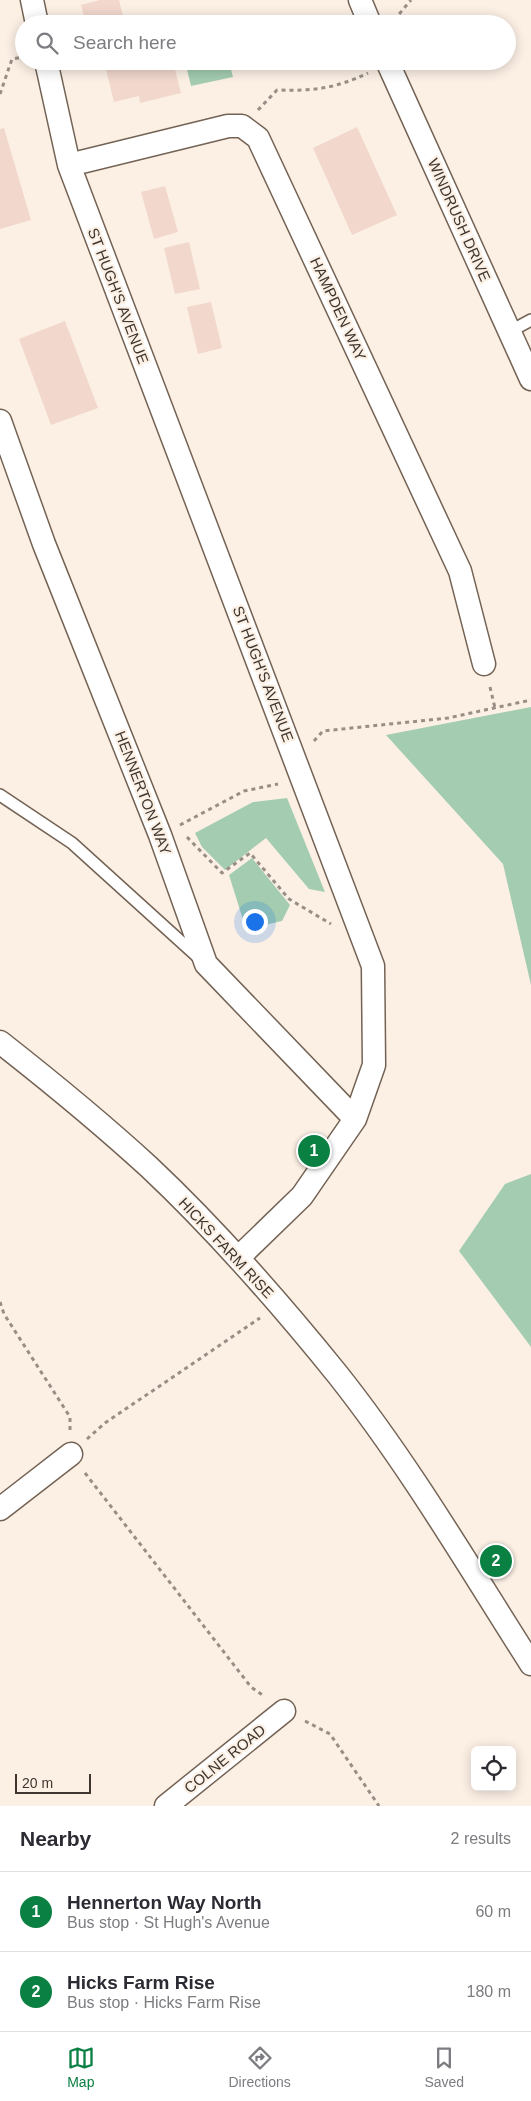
<!DOCTYPE html>
<meta charset="utf-8">
<style>
:root{--surface:#fff;--page:#f2f2f3;--text:#2b2b33;--muted:#7c7c81;--line:#e1e1e2;--accent:#0b8043}
body{margin:0;font-family:Arial,sans-serif;background:var(--page);color:var(--text)}
.controls{position:absolute;right:15px;bottom:15px;display:grid;overflow:hidden;border-radius:8px;box-shadow:0 2px 12px #0003}
.controls button{width:45px;height:45px;display:grid;place-items:center;padding:0;border:0;border-bottom:1px solid var(--line);background:var(--surface);color:var(--text);font:25px sans-serif}
.scale{position:absolute;left:15px;bottom:12px;width:76px;box-sizing:border-box;padding-left:5px;border:2px solid #3e362f;border-top:0;font-size:14px;line-height:18px;white-space:nowrap;color:#3e362f;-webkit-text-stroke:4px #fcf0e5;paint-order:stroke}
.you{position:absolute;left:254px;top:921px;width:18px;height:18px;margin:-12px;border:4px solid #fff;border-radius:50%;background:#1a73e8;box-shadow:0 0 0 8px #1a73e833}
.badge{display:grid;place-items:center;width:32px;height:32px;border-radius:50%;background:var(--accent);color:#fff;font-size:16px;font-weight:700}
.pin{position:absolute;translate:-50% -50%;border:2px solid #fff;box-shadow:0 1px 5px #0006}
.list{margin:0;padding:0;list-style:none}
h2{display:flex;justify-content:space-between;align-items:center;height:65px;margin:0;padding:0 20px;font-size:21px}
h2 small{font-size:16px;font-weight:400;color:var(--muted)}
.list li{display:grid;grid-template-columns:32px 1fr auto;gap:15px;align-items:center;box-sizing:border-box;height:80px;padding:0 20px;border-top:1px solid var(--line)}
.list b{display:block;font-size:19px;white-space:nowrap}
.list p{margin:0;font-size:16px;white-space:nowrap;color:var(--muted)}
.list em{font-size:16px;font-style:normal;color:var(--muted)}
.icon{flex:none;width:28px;height:28px;fill:none;stroke:currentColor;stroke-width:2;stroke-linecap:round;stroke-linejoin:round}
.map{position:relative;flex:none;width:531px;height:1806px;overflow:hidden}
.search{position:absolute;background:var(--surface);box-shadow:0 2px 12px #0003;left:15px;right:15px;top:15px;height:55px;display:flex;align-items:center;gap:12px;box-sizing:border-box;padding:0 18px;border-radius:28px;color:var(--muted);font-size:19px}
.sheet{height:225px;background:var(--surface)}
nav{display:flex;justify-content:space-around;align-items:center;box-sizing:border-box;height:70px;border-top:1px solid var(--line);background:var(--surface);font-size:14px;color:var(--muted)}
nav a{display:grid;justify-items:center;gap:2px}
nav .on{color:var(--accent)}
.map>svg:first-child{display:block}
.green{fill:#a3ccb1}
.building{fill:#f1d7cc}
.lines{fill:none;stroke-linecap:round;stroke-linejoin:round}
.service-casing{stroke:#746354;stroke-width:14}
.minor-casing{stroke:#746354;stroke-width:25}
.path{stroke:#988e85;stroke-width:3;stroke-dasharray:4 4;stroke-linecap:butt}
.service{stroke:#fff;stroke-width:11}
.minor{stroke:#fff;stroke-width:22}
.labels{text-anchor:middle;stroke-width:4.5;stroke-linejoin:round;paint-order:stroke}
.street-label{font-size:15px;fill:#3e362f;stroke:#fcf0e5}
</style>
<div class="map">
<svg width="531" height="1806" viewBox="0 0 531 1806">
<rect width="100%" height="100%" fill="#fcf0e5"/>
<path class="green" d="M185,61H229L233,77L191,86Z
M531,707V985L503,864L386,735Z
M287,798L325,892L309,889L266,838L225,870L202,847L195,833L253,802Z
M252,858L290,905L282,921L252,928L245,926L229,875Z
M531,1174V1347L459,1251L505,1184Z"/>
<path class="building" d="M100,0H119L125,24H86L81,5Z
M104,61H134L135,64L145,61H173L181,93L140,103L139,96L114,102Z
M357,127L397,215L352,235L313,148Z
M4,128L31,220L0,229V129Z
M165,186L178,232L154,239L141,192Z
M189,242L200,289L175,294L164,248Z
M211,302L222,348L198,354L187,307Z
M65,321L98,408L51,425L19,339Z"/>
<g class="lines">
<g class="service-casing">
<path id="service" d="M509,332L531,320
M0,795L72,843L199,958"/>
</g>
<g class="minor-casing">
<path id="minor" d="M32,0L37,24
M360,0L370,24
M46,61L69,165L373,966L374,1065L355,1119L302,1196L238,1258
M387,61L531,379
M69,165L228,126H242L258,138L460,571L484,664
M0,421L44,544L160,835L206,964L355,1119
M0,1042C51,1082 101,1123 149,1167C217,1231 279,1302 338,1375C410,1466 469,1567 531,1664
M0,1509L71,1454
M166,1806L284,1711"/>
</g>
<path class="path" d="M394,20L411,0
M0,94L12,59L23,57
M258,110L277,90C313,91 334,89 368,73
M490,687L495,708
M314,741L323,731L448,718L531,700
M180,825L244,791L278,784
M187,837L222,873L250,853L289,899L331,924
M0,1302L4,1314L70,1417V1431
M87,1439L105,1423L260,1318
M85,1473L251,1687L264,1696
M305,1721L330,1734L379,1806"/>
<use href="#service" class="service"/>
<use href="#minor" class="minor"/>
</g>
<g class="labels">
<g class="street-label">
<text transform="translate(459 220) rotate(66)" y="5">WINDRUSH DRIVE</text>
<text transform="translate(118 296) rotate(69)" y="5">ST HUGH'S AVENUE</text>
<text transform="translate(338 309) rotate(65)" y="5">HAMPDEN WAY</text>
<text transform="translate(263 674) rotate(69)" y="5">ST HUGH'S AVENUE</text>
<text transform="translate(143 793) rotate(69)" y="5">HENNERTON WAY</text>
<text transform="translate(226 1248) rotate(47)" y="5">HICKS FARM RISE</text>
<text transform="translate(225 1759) rotate(-39)" y="5">COLNE ROAD</text>
</g>
</g>
</svg>
<div class="controls">
<button><svg class="icon" aria-label="locate" viewBox="0 0 24 24"><circle cx="12" cy="12" r="6"/><path d="M12 2v4M12 18v4M2 12h4M18 12h4"/></svg></button>
</div>
<div class="scale">20 m</div>
<div class="you"></div>
<div class="pin badge" style="left:314px;top:1151px">1</div>
<div class="pin badge" style="left:496px;top:1561px">2</div>
<div class="search"><svg class="icon" aria-label="search" viewBox="0 0 24 24"><circle cx="10" cy="10" r="6"/><path d="M15 15l6 6"/></svg>Search here</div>
</div>
<section class="sheet">
<h2>Nearby<small>2 results</small></h2>
<ul class="list">
<li><span class="badge">1</span><div><b>Hennerton Way North</b><p>Bus stop · St Hugh's Avenue</p></div><em>60 m</em></li>
<li><span class="badge">2</span><div><b>Hicks Farm Rise</b><p>Bus stop · Hicks Farm Rise</p></div><em>180 m</em></li>
</ul>
</section>
<nav>
<a class="on"><svg class="icon" aria-label="map" viewBox="0 0 24 24"><path d="M3 6l6-2 6 2 6-2v14l-6 2-6-2-6 2zM9 4v14M15 6v14"/></svg>Map</a>
<a><svg class="icon" aria-label="directions" viewBox="0 0 24 24"><path d="M12 3l9 9-9 9-9-9zM9 14v-3h6M13 9l2 2-2 2"/></svg>Directions</a>
<a><svg class="icon" aria-label="saved" viewBox="0 0 24 24"><path d="M7 4h10v16l-5-4-5 4z"/></svg>Saved</a>
</nav>
